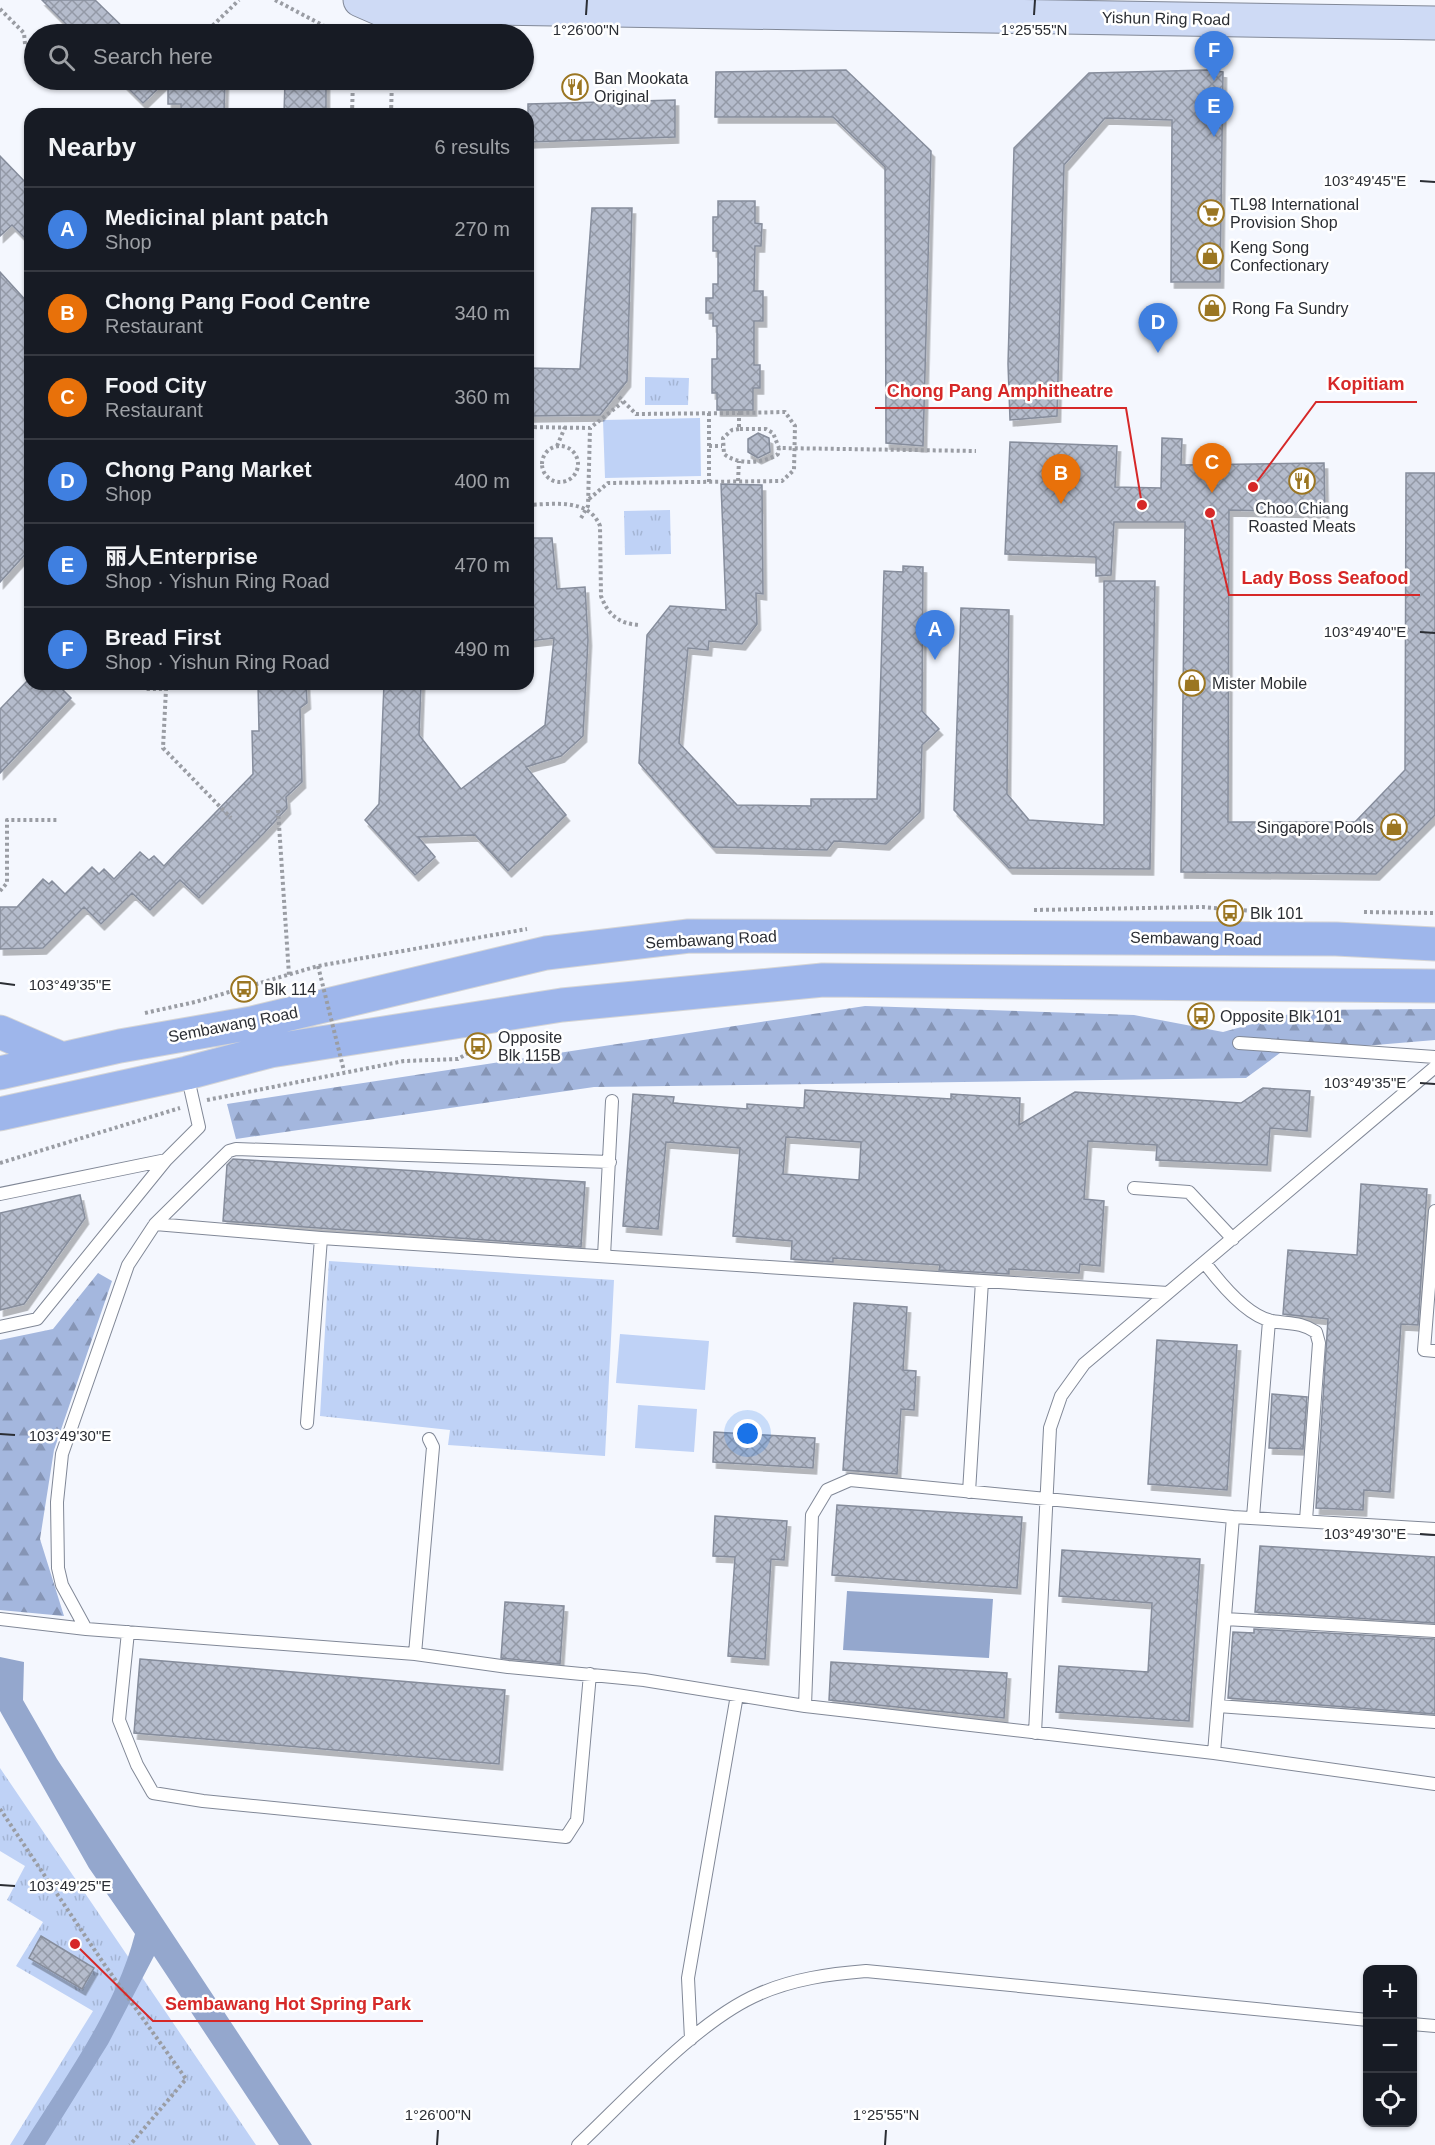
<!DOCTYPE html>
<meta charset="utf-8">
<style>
:root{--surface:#171b24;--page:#20242c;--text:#f1f3f6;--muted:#9ea1a6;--line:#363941;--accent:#2563eb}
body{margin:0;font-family:Helvetica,"Noto Sans SC",sans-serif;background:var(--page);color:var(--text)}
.controls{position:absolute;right:18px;bottom:18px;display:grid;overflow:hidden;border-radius:12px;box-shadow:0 2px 4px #0004}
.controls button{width:54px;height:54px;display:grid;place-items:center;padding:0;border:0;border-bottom:2px solid var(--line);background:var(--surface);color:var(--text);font:30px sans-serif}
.you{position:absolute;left:748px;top:1434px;width:21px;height:21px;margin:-15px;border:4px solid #fff;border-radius:50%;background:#1a73e8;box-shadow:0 0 0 9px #1a73e833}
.badge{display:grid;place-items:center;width:39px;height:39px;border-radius:50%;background:var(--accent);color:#fff;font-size:20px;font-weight:700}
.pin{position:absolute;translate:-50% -50px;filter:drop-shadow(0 2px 3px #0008)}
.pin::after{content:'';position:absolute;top:32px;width:21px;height:18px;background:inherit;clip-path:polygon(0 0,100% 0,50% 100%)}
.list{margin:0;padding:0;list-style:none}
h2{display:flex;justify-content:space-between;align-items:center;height:78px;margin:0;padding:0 24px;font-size:26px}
h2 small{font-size:20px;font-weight:400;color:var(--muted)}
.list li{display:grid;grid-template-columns:39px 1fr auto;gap:18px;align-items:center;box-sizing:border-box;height:84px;padding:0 24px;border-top:2px solid var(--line)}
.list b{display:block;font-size:22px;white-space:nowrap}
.list p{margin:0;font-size:20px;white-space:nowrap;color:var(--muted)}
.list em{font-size:20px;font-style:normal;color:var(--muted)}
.icon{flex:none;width:33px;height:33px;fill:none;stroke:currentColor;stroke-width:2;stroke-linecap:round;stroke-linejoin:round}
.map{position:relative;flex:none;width:1435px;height:2145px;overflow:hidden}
.search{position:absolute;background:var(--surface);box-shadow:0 2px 4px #0004;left:24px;top:24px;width:510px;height:66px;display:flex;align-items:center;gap:15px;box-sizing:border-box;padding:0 21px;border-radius:33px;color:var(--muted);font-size:22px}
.panel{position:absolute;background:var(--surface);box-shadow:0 2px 4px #0004;left:24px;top:108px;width:510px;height:582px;border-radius:18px}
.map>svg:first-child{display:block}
.grass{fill:url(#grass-tufts)}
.forest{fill:url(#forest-firs)}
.pitch{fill:#bfd2f6}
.water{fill:#94a7cd}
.building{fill:url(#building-cross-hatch);stroke:#868d9c;stroke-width:1.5;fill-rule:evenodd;filter:url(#shadow)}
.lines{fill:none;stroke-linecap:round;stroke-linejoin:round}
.service-casing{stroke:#818897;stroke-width:14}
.secondary-casing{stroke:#818897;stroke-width:35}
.primary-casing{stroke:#d5d5d6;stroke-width:35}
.path{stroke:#9a9da4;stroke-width:4;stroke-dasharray:3 3;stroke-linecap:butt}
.service{stroke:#fff;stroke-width:12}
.secondary{stroke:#cedaf5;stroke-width:33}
.primary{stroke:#9eb6eb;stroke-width:33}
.path-bridge{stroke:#9a9da4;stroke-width:4;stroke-dasharray:3 3;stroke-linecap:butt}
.ticks{fill:none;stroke:#2b2e34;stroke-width:2}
.labels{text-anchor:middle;stroke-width:5;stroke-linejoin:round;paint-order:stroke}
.street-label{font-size:16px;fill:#2b2e34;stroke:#fff}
.poi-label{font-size:16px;fill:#2b2e34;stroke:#fff;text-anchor:start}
.ticks-label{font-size:15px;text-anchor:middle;fill:#2b2e34;stroke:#fff;stroke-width:5;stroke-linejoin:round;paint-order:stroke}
.leader{fill:none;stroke:#d62828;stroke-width:2}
.callout-dot{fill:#d62828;stroke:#fff;stroke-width:2}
.callout-label{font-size:18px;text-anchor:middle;font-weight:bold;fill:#d62828;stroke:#fff;stroke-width:5;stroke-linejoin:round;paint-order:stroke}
</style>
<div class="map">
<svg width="1435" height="2145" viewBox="0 0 1435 2145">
<defs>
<pattern id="grass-tufts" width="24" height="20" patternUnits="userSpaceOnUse" patternTransform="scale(1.5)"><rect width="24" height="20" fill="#bfd2f6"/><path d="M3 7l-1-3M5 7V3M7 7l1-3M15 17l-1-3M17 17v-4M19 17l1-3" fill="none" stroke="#a4b5d4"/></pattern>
<pattern id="forest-firs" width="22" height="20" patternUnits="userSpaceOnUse" patternTransform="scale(1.5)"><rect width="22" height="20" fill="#a4b7de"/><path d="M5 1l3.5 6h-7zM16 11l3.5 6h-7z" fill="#8695b5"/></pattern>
<pattern id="building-cross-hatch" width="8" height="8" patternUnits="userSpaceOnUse" patternTransform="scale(1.5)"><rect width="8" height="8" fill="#b5bccc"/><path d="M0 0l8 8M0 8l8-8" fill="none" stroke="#9399a6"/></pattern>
<filter id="shadow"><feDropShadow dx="3.5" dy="6" stdDeviation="0" flood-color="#0004"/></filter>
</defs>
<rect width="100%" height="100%" fill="#f4f7fe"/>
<path class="grass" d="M645,377L689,378L688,405H645Z
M670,510L671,554L625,555L624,511Z
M329,1261L614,1280L605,1456L448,1445L450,1430L320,1416Z
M0,1768L256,2145H10L93,2011L16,1966L43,1922L7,1900L25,1866L0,1851Z"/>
<path class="forest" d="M865,1006L1134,1015L1223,1032L1304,1010L1435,1009V1040L1280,1053L1246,1078L594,1087L236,1139L227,1104Z
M98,1273L112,1281L54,1450L40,1539L64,1616L0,1610V1340L53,1329Z"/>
<path class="pitch" d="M700,418L701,476L605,478L603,420Z
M620,1334L709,1341L705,1390L616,1383Z
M638,1405L697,1409L694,1452L635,1448Z"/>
<path class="water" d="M847,1591L993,1599L989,1658L843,1650Z
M0,1657L24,1662L23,1700L57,1759L312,2145H279L154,1956L108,2044L45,2145H23C64,2078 115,2011 135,1934L89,1868L0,1711Z"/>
<path class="building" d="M42,0H95L130,34H76Z
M846,70L931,151L923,446L886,443L885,167L833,117H715L716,72Z
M1207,70L1223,72L1220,282H1171L1172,120L1105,118L1064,165L1057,416L1010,420L1008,364L1014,148L1089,73Z
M120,80H167L143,103Z
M168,80H225L224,113H181V104H168Z
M285,80H321L326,84V114H284Z
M675,100V137L528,142V104Z
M0,156L30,187V243L12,225L0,236Z
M718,201H755V223L762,224L761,246H755L754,291H763V321H754V365H760V388H753V410H717V393H712V359H717V326H713V313H706V298H713V284H718V251H713V217H718Z
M592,208H632L627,381L600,415L528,416V368L580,369Z
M0,272L30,305V549L0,582Z
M758,433L769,438L770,452L758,458L748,452V439Z
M1162,438L1182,439L1181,465L1324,463L1325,512L1229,510L1228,822H1355L1405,770L1406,473H1435V815L1376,874L1181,872L1185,522H1114L1111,575L1096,576V557L1005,554L1010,442L1117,446L1115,487L1161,488Z
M721,484L762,485L763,594L756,593L757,624L742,644L709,641L708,650L688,648L679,743L737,805L811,806V799H877L884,571L903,572V566L923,567L922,711L939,729L922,745L920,812L886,844L834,841L827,850L713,847L639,763L647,635L670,606L726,610Z
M528,538H552L557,589L585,587L588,640L583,736L561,756L526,767L566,815L508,871L475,835L418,837L435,857L415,875L365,820L379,804L384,684H421L419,735L461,789L545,725L554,638L529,641Z
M1104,581H1155L1150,869L1009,868L954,810L961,608L1009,610L1007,794L1029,820L1104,825Z
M29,679L30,684H57L71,698L0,773V709Z
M258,684H306L307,703L300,708L302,782L286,797L287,808L264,833L199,898L180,880L150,910L132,893L101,924L84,907L43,948L0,949V907H17L43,879L49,884L52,881L65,894L92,867L99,874L104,869L114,879L140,852L149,860L154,856L164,866L178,851L253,774L252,731H259Z
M1263,1088L1310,1091L1307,1131L1270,1128L1267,1165L1156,1160L1157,1145L1088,1141L1084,1199L1104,1201L1100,1266L1080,1264L1079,1273L1009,1269V1274L939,1270L940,1265L833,1258V1262L791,1259L792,1241L733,1236L740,1148L666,1142L658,1229L623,1226L633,1094L674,1097L673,1103L747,1109V1104L804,1108L805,1090L951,1099V1094L1020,1098L1019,1125L1075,1092L1241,1103ZM786,1137L861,1142L859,1180L783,1174Z
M233,1159L585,1182L581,1247L223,1221L227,1165Z
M1361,1184L1427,1189L1418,1325L1401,1324L1390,1492L1364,1490L1363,1510L1316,1508L1328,1319L1283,1314L1288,1250L1357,1255Z
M80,1195L85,1218L24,1304L0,1310V1213Z
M854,1303L907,1307L903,1370L916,1371L914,1410L901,1409L897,1474L843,1470Z
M1157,1340L1237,1345L1227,1490L1148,1484Z
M1272,1394L1307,1397L1303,1449L1269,1448Z
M714,1432L815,1438L813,1468L713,1462Z
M837,1505L1022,1517L1017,1588L832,1575Z
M715,1516L787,1521L784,1560L771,1559L765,1659L728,1656L735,1557L713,1556Z
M1260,1546L1435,1557V1623L1255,1612Z
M1062,1550L1200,1559L1189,1721L1056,1712L1059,1666L1148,1672L1152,1603L1059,1596Z
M505,1602L564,1606L560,1664L501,1658Z
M1254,1629L1435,1639V1714L1228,1698L1233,1632L1254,1633Z
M140,1659L505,1690L499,1764L134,1733Z
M831,1662L1007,1673L1004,1718L829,1700Z
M41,1936L94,1968L82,1989L29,1958Z"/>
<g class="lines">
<g class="service-casing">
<path id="service" d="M1239,1043L1435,1057
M1134,1188L1189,1192L1233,1239
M0,1194L166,1160
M1435,1211L1424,1350L1435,1351
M155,1224L321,1238L1168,1293
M604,1256L612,1101
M1205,1263C1220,1283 1247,1316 1272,1321C1289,1324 1301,1322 1316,1332L1319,1343L1306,1520
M0,1327L37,1319L166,1160L199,1127L187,1074
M307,1423L321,1238
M969,1492L982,1281
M1253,1517L1269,1321
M0,1619L86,1629L415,1654L508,1667L644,1680L805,1706L1214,1753L1435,1784
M1225,1619L1435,1631
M86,1629L62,1585L58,1568L57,1502L62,1454L128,1265L155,1224L229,1151L236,1149L610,1162
M128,1632L119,1720L137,1765L153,1793L203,1801L566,1837L577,1820L590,1674
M415,1654L433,1447L429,1439
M805,1706L812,1515L827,1490L850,1480L1233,1517L1435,1529
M1218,1706L1435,1722
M1035,1733L1050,1428L1061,1396L1084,1364L1435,1067
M1214,1753L1233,1517
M1412,2024L1435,2026
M691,2039L688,1978L737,1695
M578,2145C628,2098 698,2020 759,1994C793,1979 829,1974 866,1971L1368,2020"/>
</g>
<g class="secondary-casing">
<path id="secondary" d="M360,0L383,10L487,8L1435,23"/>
</g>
<g class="primary-casing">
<path id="primary" d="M0,1032L60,1058
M0,1073L120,1046L252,1023L546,953L689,936L1336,939L1435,944
M0,1114L187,1073L270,1051L562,1005L823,980L1435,986"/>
</g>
<path class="path" d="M275,0L328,28L354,34
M0,9L24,33L25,44
M204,34L239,0
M352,114L353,80
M391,114L392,80
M619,397L636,414L739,413V429H766L773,433L779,448L976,451
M709,413V482
M528,427L590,428L623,402
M739,429L732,430L723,438L724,454C738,465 763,464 778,454L779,448
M542 464a18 18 0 1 1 36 0a18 18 0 1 1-36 0Z
M557,446L565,427
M709,446H722
M738,481L739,461
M589,499L608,483L782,481L794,470L795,426L785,412L739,413
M528,505C553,504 589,498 600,526L601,596C608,615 619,624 640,625
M581,518L588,506L590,428
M143,684L148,689H166L163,748L231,818
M278,810L289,975
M0,891L7,883V820H57
M1034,910L1203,907L1252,911
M1364,912L1435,913
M145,1013L195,1002L318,966L527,929
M207,1100L404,1061L458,1059L480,1046
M0,1163L180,1108
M0,1809L104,1964L186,2079L130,2145"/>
<use href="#service" class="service"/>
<use href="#secondary" class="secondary"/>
<use href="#primary" class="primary"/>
<path class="path-bridge" d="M318,966L344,1071"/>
</g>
<path class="ticks" d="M586,15L587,0M1034,15L1035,0M1420,181L1435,182M1420,632L1435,633M0,983L15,985M1420,1083L1435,1084M0,1434L15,1435M1420,1534L1435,1535M0,1885L15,1886M437,2145L438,2130M885,2145L886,2130"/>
<defs>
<g id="restaurant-ring" transform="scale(1.35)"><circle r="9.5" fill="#fff" stroke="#9b7622" stroke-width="1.5"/><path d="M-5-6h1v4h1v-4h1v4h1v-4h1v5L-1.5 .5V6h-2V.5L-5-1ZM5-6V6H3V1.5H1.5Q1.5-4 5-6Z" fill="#9b7622"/></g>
<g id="supermarket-ring" transform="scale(1.35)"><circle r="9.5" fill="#fff" stroke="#9b7622" stroke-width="1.5"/><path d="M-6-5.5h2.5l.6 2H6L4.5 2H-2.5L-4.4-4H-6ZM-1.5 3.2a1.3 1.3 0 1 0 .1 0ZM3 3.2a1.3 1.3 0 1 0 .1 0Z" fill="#9b7622"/></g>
<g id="shop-ring" transform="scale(1.35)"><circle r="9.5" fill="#fff" stroke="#9b7622" stroke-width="1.5"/><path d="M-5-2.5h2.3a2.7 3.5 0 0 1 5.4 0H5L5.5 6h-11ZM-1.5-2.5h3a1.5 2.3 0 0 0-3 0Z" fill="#9b7622"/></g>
<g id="bus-ring" transform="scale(1.35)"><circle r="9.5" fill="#fff" stroke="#9b7622" stroke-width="1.5"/><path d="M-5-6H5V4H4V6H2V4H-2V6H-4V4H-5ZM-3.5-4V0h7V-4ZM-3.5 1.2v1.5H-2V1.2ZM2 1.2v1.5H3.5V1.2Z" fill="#9b7622"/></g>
</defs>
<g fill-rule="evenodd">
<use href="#restaurant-ring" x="575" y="87"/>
<use href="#supermarket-ring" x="1211" y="213"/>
<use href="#shop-ring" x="1210" y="256"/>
<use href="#shop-ring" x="1212" y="308"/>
<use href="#restaurant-ring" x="1302" y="481"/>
<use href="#shop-ring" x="1192" y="683"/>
<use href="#shop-ring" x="1394" y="827"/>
<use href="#bus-ring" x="1230" y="913"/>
<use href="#bus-ring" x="244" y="989"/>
<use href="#bus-ring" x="1201" y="1016"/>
<use href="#bus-ring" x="478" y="1046"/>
</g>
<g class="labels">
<g class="street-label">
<text transform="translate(1166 18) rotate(1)" y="6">Yishun Ring Road</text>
<text transform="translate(1196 938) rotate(1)" y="6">Sembawang Road</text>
<text transform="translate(711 939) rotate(-3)" y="6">Sembawang Road</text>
<text transform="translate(233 1024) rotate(-11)" y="6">Sembawang Road</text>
</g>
<g class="poi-label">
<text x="594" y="84">Ban Mookata<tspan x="594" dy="18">Original</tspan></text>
<text x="1230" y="210">TL98 International<tspan x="1230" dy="18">Provision Shop</tspan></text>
<text x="1230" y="253">Keng Song<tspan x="1230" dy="18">Confectionary</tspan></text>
<text x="1232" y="314">Rong Fa Sundry</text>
<text x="1302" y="514" text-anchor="middle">Choo Chiang<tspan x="1302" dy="18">Roasted Meats</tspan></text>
<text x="1212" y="689">Mister Mobile</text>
<text x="1374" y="833" text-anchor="end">Singapore Pools</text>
<text x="1250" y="919">Blk 101</text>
<text x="264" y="995">Blk 114</text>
<text x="1220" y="1022">Opposite Blk 101</text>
<text x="498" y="1043">Opposite<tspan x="498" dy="18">Blk 115B</tspan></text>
</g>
</g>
<g class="ticks-label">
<text x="586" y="35">1°26'00"N</text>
<text x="1034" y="35">1°25'55"N</text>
<text x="1365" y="186">103°49'45"E</text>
<text x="1365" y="637">103°49'40"E</text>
<text x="70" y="990">103°49'35"E</text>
<text x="1365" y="1088">103°49'35"E</text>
<text x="70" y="1441">103°49'30"E</text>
<text x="1365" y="1539">103°49'30"E</text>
<text x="70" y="1891">103°49'25"E</text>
<text x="438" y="2120">1°26'00"N</text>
<text x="886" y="2120">1°25'55"N</text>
</g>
<path class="leader" d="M1253 487L1316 402H1417M1142 505L1126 408H875M1210 513L1229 595H1420M75 1944L153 2021H423"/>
<g class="callout-dot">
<circle cx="1253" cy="487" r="6"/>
<circle cx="1142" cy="505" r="6"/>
<circle cx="1210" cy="513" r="6"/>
<circle cx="75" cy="1944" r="6"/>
</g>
<g class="callout-label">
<text x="1366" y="390">Kopitiam</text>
<text x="1000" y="397">Chong Pang Amphitheatre</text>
<text x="1325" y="584">Lady Boss Seafood</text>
<text x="288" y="2010">Sembawang Hot Spring Park</text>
</g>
</svg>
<div class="controls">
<button>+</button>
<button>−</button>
<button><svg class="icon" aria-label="locate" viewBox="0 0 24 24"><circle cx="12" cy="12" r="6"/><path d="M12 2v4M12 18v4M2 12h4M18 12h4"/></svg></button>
</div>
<div class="you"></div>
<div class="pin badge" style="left:935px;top:660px;background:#3f7fe0">A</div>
<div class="pin badge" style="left:1061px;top:504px;background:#e8710a">B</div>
<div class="pin badge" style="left:1212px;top:493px;background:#e8710a">C</div>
<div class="pin badge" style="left:1158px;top:353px;background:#3f7fe0">D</div>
<div class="pin badge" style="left:1214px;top:137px;background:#3f7fe0">E</div>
<div class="pin badge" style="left:1214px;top:81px;background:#3f7fe0">F</div>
<div class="search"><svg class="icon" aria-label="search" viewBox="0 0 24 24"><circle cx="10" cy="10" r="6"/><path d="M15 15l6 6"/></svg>Search here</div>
<section class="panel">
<h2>Nearby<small>6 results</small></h2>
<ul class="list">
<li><span class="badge" style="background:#3f7fe0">A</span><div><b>Medicinal plant patch</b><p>Shop</p></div><em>270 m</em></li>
<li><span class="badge" style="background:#e8710a">B</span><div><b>Chong Pang Food Centre</b><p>Restaurant</p></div><em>340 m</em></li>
<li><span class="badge" style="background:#e8710a">C</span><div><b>Food City</b><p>Restaurant</p></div><em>360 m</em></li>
<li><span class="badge" style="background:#3f7fe0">D</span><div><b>Chong Pang Market</b><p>Shop</p></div><em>400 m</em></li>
<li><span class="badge" style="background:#3f7fe0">E</span><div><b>丽人Enterprise</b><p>Shop · Yishun Ring Road</p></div><em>470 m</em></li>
<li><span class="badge" style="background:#3f7fe0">F</span><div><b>Bread First</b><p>Shop · Yishun Ring Road</p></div><em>490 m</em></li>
</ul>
</section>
</div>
